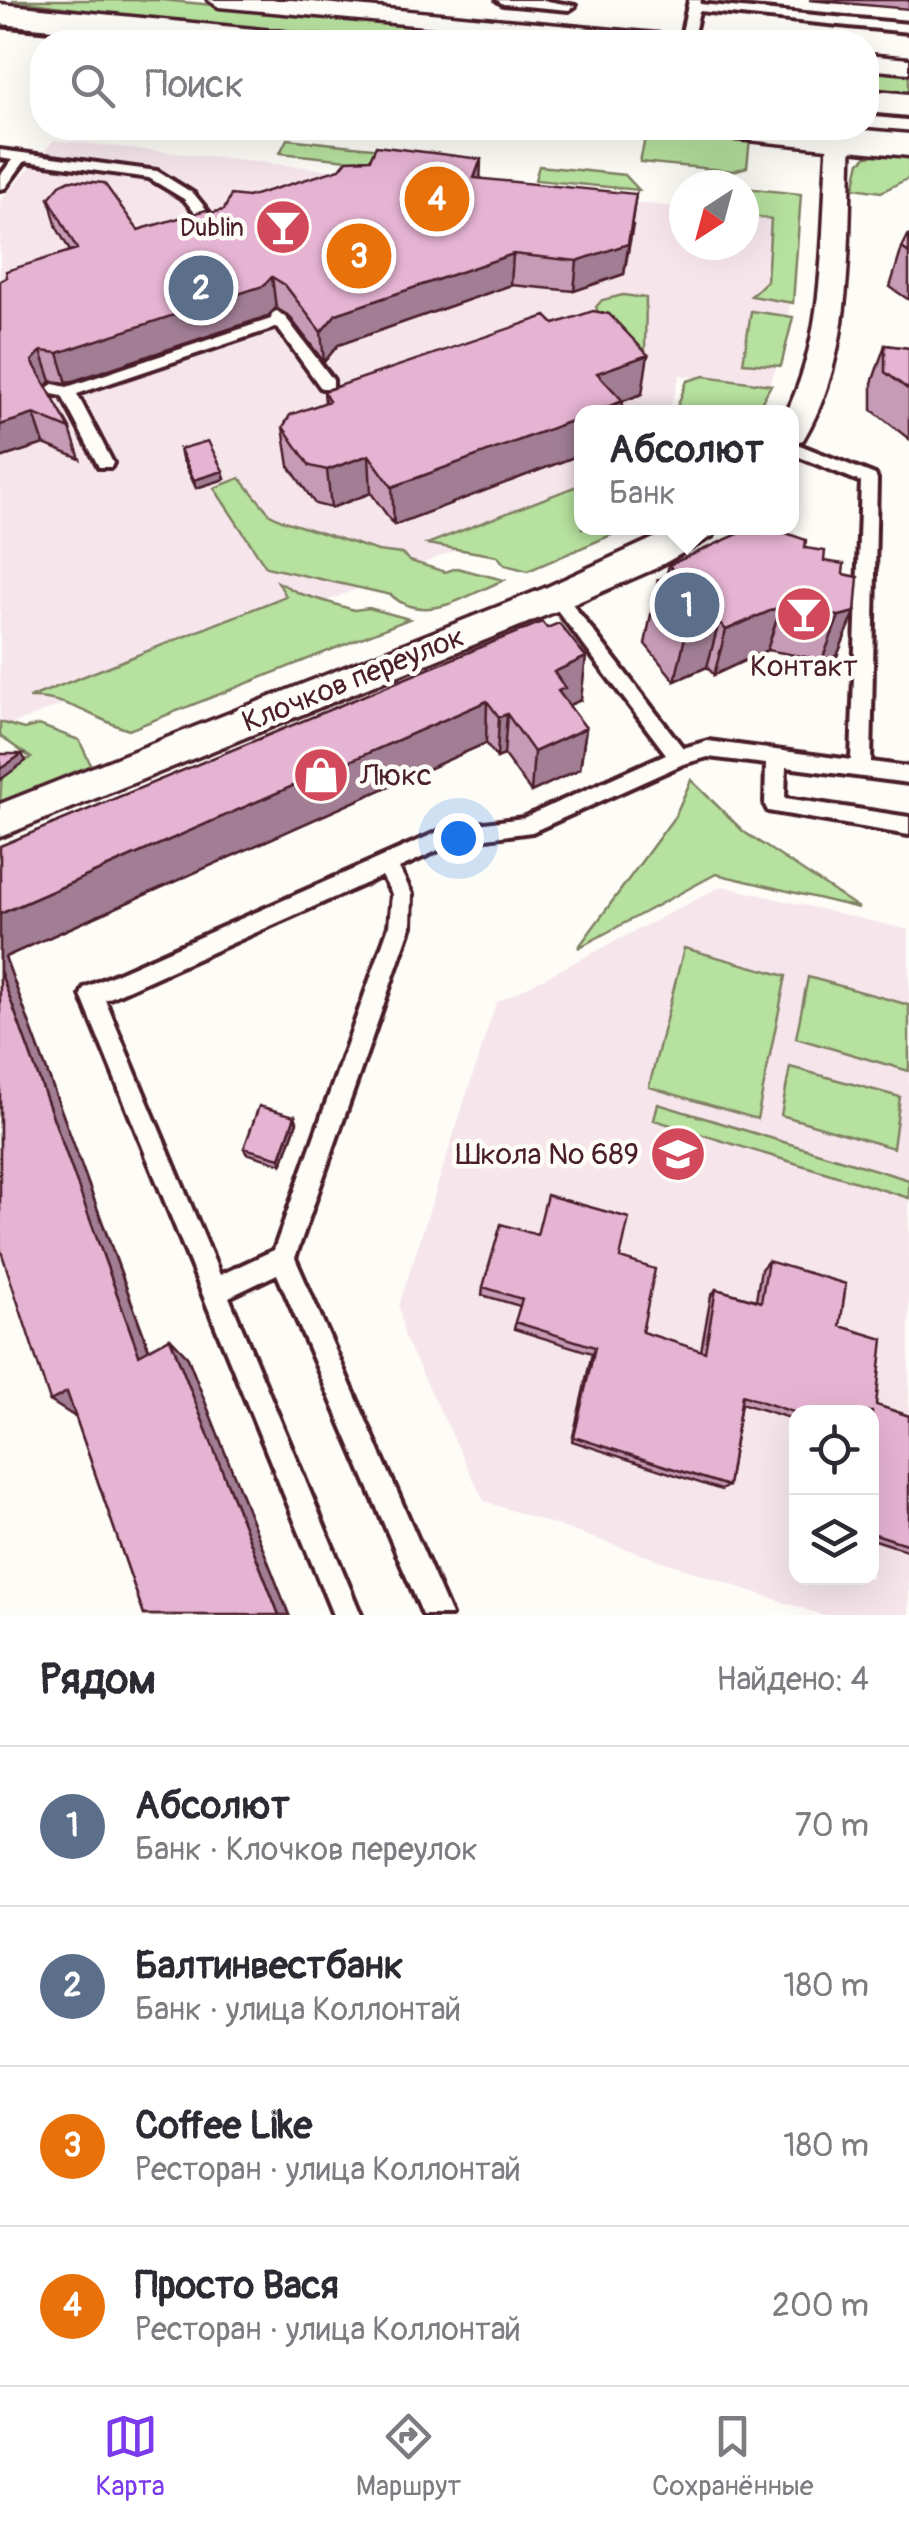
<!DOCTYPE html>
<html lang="ru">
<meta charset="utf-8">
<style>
:root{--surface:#fff;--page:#f7f7f7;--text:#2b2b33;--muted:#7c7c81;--line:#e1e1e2;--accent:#7c3aed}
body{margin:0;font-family:Pangolin,sans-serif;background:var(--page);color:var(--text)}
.controls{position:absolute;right:30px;bottom:30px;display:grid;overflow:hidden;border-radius:20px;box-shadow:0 10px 40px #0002}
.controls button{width:90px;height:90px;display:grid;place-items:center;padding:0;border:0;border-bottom:2px solid var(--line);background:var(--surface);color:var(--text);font:50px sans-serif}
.compass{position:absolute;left:669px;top:170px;width:90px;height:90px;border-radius:50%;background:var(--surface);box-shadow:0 10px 40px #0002;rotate:216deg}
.you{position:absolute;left:458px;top:838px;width:35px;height:35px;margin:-25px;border:8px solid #fff;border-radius:50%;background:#1a73e8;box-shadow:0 0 0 15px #1a73e833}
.badge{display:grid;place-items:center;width:65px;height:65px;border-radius:50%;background:var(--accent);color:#fff;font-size:32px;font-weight:700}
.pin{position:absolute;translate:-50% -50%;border:5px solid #fff;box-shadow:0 2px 10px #0006}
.popup{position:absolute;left:574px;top:405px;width:225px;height:130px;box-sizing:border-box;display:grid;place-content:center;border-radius:20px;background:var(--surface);filter:drop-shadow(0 2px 8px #0005);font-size:32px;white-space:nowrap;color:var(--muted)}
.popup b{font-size:38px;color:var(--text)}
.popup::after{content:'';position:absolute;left:50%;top:100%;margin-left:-20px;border:20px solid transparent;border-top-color:var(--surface)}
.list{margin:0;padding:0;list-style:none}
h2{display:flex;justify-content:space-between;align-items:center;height:130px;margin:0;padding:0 40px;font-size:42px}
h2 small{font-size:32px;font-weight:400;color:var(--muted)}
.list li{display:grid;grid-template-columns:65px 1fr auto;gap:30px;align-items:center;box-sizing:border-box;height:160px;padding:0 40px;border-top:2px solid var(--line)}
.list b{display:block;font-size:38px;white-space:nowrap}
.list p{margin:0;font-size:32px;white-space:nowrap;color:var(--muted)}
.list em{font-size:32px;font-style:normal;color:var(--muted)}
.icon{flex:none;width:55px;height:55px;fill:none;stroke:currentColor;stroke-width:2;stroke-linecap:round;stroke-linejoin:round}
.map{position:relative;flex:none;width:909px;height:1615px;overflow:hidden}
.search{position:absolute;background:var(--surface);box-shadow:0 10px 40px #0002;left:30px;right:30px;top:30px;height:110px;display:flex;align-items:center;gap:25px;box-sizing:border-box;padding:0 35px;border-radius:40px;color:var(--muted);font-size:38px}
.sheet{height:770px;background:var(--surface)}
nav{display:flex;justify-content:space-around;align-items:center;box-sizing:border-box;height:140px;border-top:2px solid var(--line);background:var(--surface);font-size:28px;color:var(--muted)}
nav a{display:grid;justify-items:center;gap:5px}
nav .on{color:var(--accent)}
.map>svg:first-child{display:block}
.built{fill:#f6e6ec;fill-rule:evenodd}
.green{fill:#b6e19e;stroke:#808064;stroke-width:2.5}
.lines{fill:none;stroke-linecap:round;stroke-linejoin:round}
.lane-casing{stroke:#4a1f2b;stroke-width:8}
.street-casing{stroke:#4a1f2b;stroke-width:7}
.secondary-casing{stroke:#4a1f2b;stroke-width:7}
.lane{fill:#fdfcf7;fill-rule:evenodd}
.street{fill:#fdfcf7;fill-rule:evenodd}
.secondary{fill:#fdfcf7;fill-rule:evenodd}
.tram{stroke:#4a1f2b;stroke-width:2.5}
.wall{fill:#c69bb5;stroke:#4a1f2b;stroke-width:2.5}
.shaded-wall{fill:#a17e94;stroke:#4a1f2b;stroke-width:2.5}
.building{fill:#e6b4d3;stroke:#4a1f2b;stroke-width:2.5}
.labels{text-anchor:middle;stroke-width:9;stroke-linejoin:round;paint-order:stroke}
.far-poi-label{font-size:25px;fill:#4a1f2b;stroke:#fdfcf7;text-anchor:end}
.poi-label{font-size:30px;fill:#4a1f2b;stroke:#fdfcf7}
.street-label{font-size:30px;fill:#4a1f2b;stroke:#fdfcf7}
</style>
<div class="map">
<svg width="909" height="1615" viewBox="0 0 909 1615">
<rect width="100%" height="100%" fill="#fdfcf7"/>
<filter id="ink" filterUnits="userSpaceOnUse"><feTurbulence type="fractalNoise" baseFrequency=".01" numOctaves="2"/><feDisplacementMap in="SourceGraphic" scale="20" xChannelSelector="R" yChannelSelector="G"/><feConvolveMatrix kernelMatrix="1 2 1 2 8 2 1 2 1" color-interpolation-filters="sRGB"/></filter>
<g filter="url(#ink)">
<path class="built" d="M54,140L684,208V245H744V214L797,220L786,343L768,388L680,375L669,412H582V501L0,729V201Z
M722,886L909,930V1615H822L484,1501L404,1336L399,1305L496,1003ZM796,1412H872V1578H796Z"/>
<path class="green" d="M12,0H162L595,42H397L134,17Z
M866,69L909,73V94L867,90Z
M653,129L750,139L747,167L733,171L640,162L646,134Z
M287,139L382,149L376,163L280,153Z
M891,153L909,155V178L881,192L854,188L860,162L867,156Z
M539,166L625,175L639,190L535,180Z
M744,188L801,194L793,303L751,296L767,281L771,219L744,215Z
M623,295L646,298L645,350C628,346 600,324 596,307L602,300Z
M751,311L793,317L781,366L743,363Z
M704,376L771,385L756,412H675L687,381Z
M240,478L270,514L284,521L378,551L402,554L410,561L445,572L457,568L504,580C467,595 425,626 391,595L266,567L214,488Z
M582,484V528H615L616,533L528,571L505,565L497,556L427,544Z
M278,582L301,594L354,610L369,608L409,619L129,730C93,719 69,697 29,698L286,596Z
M0,722L24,729L39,725L79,740L92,767L0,804L2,769L31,758L0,736Z
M691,780L744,832L859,908L716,874L578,948L675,816Z
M684,948L786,976L757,1119L649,1087Z
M808,977L909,1005V1071L796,1038Z
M790,1067L900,1097L893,1148L781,1115Z
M658,1104L909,1180V1198L654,1120Z"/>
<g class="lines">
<g class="lane-casing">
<path id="lane" d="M497,0H542L575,6L569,10L503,4Z
M689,0H701L700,4L909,24V32L699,11L692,42H680Z
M0,150L157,171L194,194L224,231L212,234L184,199L149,178L25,161L5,188L0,189V176L12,160L0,158Z
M277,311L286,318L333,380V388H321L277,327L77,394L113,463L111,467H99L62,396L47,393L45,389L53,384L67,387L271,319L272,313Z
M792,442L875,475L877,479L871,762L909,767V783L786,767L785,798L909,817V835L768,811L765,805L766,764L708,757L683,764L532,832L456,842L399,868L412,894L411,926L295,1258L451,1615H423L277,1274L229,1297L361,1615H333L81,995L84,988L447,828L523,818L666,754L551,602L548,597L557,590L563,592L683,748L708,741L851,760L861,482L792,454ZM382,876L392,894L389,926L274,1250L220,1275L105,1000Z"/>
</g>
<g class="street-casing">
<path id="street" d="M208,0H291L667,35L679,42H599L219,7Z
M866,55L909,59V73L866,69Z
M833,128H857L852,138C847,238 856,352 803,440L792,443V412H787C827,330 821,228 828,138Z
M676,528H718L713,536L654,569L569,606L0,837V804L545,588Z"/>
</g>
<g class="secondary-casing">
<path id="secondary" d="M0,4L284,32L296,35L301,42H187L0,24Z
M866,90L909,94V116L866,112Z
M719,128H843L909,134V156L737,139L724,136Z"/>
</g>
<use href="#lane" class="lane"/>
<use href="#street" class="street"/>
<use href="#secondary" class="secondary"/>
<path class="tram" d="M0,28L148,42
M866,115L909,119"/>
</g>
<path class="wall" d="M809,0H909V9Z
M480,178L633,225L624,274L574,291L511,285L338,345L324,362L289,316L276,308L268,316L67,383L51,381L46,386L70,429L80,459L44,444L0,458V281L70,251L57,228L49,198L138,230L224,210L248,197Z
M909,234V300L890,287L902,248Z
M554,324L642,394L623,401L622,412H582V454L394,525L371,493L331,508L315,504L289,466L283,427L325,403L324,391Z
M885,345L909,348V439L872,410V383Z
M180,449L223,471L225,479L196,488L182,458Z
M805,548L843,574L855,612L837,656L822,660L767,650L714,675L707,667L675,681L645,644L658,580L666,577L669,565Z
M542,622L581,700L568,705L586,728L580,769L531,792L504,755L497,758L486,743L5,957L149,1349L170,1338L187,1356L289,1615H144L75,1415L74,1416L0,1248V846Z
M295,1116L297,1122L282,1164L246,1153L244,1148Z
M620,1258L642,1332L701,1351L711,1296L716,1289L756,1300L761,1269L768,1261L840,1326L876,1405L909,1416V1551L872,1539V1412H796V1420L741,1403L728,1486L721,1490L572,1441L592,1353L514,1329L520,1306L482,1295L483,1287Z"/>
<path class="shaded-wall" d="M481,159L480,189L474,178Z
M636,194L624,274L574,291L577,261Z
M513,254L511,285L338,345L324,362L321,332L336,314Z
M272,277L276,308L268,316L67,383L58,353Z
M41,351L51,381L42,391L32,361Z
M648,355L642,394L593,412L597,373Z
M623,401L622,412H593Z
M34,414L44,444L0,458V425Z
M582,417V454L394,525L392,487Z
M369,455L371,493L331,508L327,470Z
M223,471L225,479L196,488L194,480Z
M781,606L767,650L714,675L726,630Z
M855,612L837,656L822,660L839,616Z
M719,622L707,667L675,681L685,637Z
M586,657L581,700L563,708L554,672Z
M487,701L486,743L5,957L157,1372L139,1355L0,971V914Z
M507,714L504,755L497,758L499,717Z
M586,728L580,769L531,792L534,752Z
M22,754L26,761L0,780V769Z
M295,1116L297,1122L282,1164L280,1158Z
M170,1338L187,1356L289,1615H279Z
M67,1392L90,1407L74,1416L50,1401Z"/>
<path class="building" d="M376,146L481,159L474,178L636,194L628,244L577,261L513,254L336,314L321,332L285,285L272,277L263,286L58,353L41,351L32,361L70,429L34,414L0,425V281L7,277L6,271L77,249L49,198L60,185L70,180L104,183L138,230L206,210L212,213L224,210L231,195L248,197L340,169L347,160L370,159Z
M909,234V253L902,248Z
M593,311L609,314L648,355L597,373L623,401L593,412H582V417L392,487L369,455L327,470L310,466L283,427L290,415L329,401L324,391L546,316L554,324Z
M885,345L909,348V390L885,372Z
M208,441L223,471L194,480L180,449Z
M740,533H786L806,540L805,548L825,551L824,561L844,564L843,574L858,577L855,612L839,616L781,606L726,630L719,622L685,637L653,599L669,593L658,580L675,573L669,565Z
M542,622L547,628L559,623L586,657L554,672L565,688L558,691L586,728L534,752L507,714L499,717L487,701L0,914V846Z
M0,754H22L0,769Z
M0,971L139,1355L170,1338L279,1615H144L67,1392L50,1401L0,1248Z
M259,1106L295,1116L280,1158L244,1148Z
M547,1195L629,1218L620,1258L655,1269L642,1332L705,1352L716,1289L761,1302L768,1261L846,1284L840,1326L883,1339L876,1405L909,1416V1545L872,1533V1412L796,1413L742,1395L728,1486L574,1437L595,1347L515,1322L522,1299L483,1287L501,1224L537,1235Z"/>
</g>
<defs>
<g id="bar-disc" transform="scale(2.875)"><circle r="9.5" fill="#d1495b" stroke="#fdfcf7"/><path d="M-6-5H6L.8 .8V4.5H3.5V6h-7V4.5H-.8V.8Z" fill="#fff"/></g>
<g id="shop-disc" transform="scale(2.875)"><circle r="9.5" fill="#d1495b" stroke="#fdfcf7"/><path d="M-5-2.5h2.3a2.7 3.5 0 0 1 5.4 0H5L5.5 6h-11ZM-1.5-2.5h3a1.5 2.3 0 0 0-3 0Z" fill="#fff"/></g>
<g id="school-disc" transform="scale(2.875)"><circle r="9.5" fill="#d1495b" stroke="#fdfcf7"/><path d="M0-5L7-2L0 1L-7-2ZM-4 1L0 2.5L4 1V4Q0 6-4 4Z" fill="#fff"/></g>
</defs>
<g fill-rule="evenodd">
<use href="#bar-disc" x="283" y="227"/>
<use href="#bar-disc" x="804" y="614"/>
<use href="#shop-disc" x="321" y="775"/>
<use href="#school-disc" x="678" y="1154"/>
</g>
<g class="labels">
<g class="far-poi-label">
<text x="244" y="236">Dublin</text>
</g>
<g class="poi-label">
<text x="804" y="676">Контакт</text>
<text x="360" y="785" text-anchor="start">Люкс</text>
<text x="639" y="1164" text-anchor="end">Школа № 689</text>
</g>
<g class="street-label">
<text transform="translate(353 679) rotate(-22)" y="10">Клочков переулок</text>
</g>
</g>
</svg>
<div class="controls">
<button><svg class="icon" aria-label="locate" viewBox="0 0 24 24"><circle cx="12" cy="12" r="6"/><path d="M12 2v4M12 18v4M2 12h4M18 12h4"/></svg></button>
<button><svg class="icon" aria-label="layers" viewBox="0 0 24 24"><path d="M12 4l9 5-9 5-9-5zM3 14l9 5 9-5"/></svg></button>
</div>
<svg class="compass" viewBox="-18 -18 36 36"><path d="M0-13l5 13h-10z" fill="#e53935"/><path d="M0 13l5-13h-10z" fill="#7c7c81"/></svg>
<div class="you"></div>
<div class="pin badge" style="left:687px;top:605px;background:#5c6f8a">1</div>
<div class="popup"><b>Абсолют</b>Банк</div>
<div class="pin badge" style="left:201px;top:288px;background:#5c6f8a">2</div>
<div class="pin badge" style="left:359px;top:256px;background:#e8710a">3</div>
<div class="pin badge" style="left:437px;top:199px;background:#e8710a">4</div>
<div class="search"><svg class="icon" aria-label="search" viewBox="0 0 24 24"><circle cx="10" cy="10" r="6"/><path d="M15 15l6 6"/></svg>Поиск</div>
</div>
<section class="sheet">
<h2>Рядом<small>Найдено: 4</small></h2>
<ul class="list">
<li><span class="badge" style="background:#5c6f8a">1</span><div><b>Абсолют</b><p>Банк · Клочков переулок</p></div><em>70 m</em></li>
<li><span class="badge" style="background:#5c6f8a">2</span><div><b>Балтинвестбанк</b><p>Банк · улица Коллонтай</p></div><em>180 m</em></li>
<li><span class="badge" style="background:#e8710a">3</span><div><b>Coffee Like</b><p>Ресторан · улица Коллонтай</p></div><em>180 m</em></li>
<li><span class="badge" style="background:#e8710a">4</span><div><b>Просто Вася</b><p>Ресторан · улица Коллонтай</p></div><em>200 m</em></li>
</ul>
</section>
<nav>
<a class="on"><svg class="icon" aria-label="map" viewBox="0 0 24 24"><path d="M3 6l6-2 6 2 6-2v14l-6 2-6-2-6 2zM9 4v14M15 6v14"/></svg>Карта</a>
<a><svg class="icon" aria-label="directions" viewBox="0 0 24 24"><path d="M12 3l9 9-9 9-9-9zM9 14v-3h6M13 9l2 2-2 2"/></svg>Маршрут</a>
<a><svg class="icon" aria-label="saved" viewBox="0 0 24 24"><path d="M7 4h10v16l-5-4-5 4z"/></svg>Сохранённые</a>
</nav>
